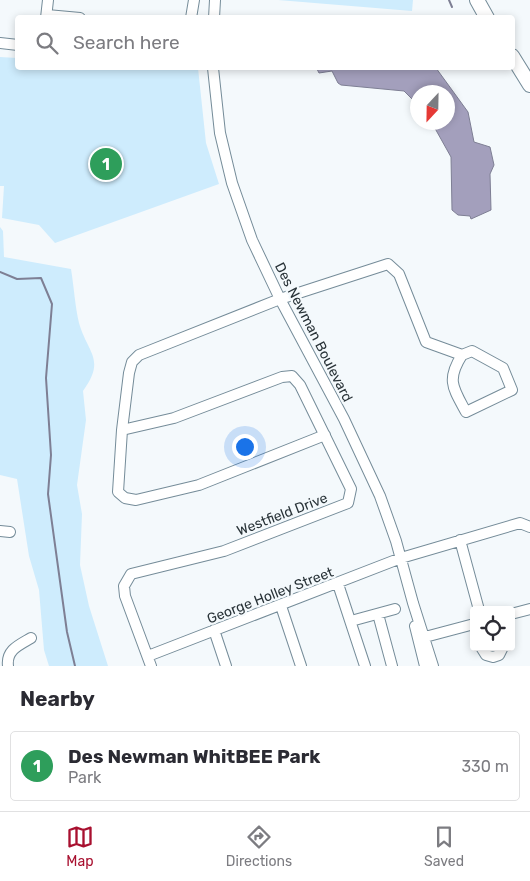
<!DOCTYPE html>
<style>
:root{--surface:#fff;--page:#f2f2f3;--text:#2b2b33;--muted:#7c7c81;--line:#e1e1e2;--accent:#a8102f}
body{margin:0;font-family:Rubik,sans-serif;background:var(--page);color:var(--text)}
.controls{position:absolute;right:15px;bottom:15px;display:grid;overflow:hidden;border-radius:5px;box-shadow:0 2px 8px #0003}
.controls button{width:45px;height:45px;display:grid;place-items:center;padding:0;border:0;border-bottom:1px solid var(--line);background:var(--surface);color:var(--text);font:25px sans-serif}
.compass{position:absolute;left:410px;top:85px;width:45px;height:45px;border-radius:50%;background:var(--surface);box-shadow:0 2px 8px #0003;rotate:202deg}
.you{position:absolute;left:244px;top:446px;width:18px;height:18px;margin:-12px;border:4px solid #fff;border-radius:50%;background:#1a73e8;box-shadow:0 0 0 8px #1a73e833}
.badge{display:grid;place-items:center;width:32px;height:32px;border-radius:50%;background:var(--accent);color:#fff;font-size:16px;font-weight:700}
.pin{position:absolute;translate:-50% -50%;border:2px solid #fff;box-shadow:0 1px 5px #0006}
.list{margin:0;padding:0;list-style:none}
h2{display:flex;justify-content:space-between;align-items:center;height:65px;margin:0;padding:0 20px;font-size:21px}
h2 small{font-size:16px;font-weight:400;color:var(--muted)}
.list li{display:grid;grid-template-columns:32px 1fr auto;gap:15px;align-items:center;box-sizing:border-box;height:70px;margin:0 10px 10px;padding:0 10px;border:1px solid var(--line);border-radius:5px}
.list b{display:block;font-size:19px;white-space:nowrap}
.list p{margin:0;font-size:16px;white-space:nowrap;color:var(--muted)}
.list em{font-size:16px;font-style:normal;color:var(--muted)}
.icon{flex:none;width:28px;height:28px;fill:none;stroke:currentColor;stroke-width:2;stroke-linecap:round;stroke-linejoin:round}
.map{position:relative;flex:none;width:530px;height:666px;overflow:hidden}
.search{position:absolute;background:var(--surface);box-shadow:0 2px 8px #0003;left:15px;right:15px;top:15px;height:55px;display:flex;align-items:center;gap:12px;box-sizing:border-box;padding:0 18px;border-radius:5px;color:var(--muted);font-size:19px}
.sheet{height:145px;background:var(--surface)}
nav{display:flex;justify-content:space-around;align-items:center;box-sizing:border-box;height:70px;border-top:1px solid var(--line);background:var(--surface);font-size:14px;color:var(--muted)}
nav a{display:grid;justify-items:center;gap:2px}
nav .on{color:var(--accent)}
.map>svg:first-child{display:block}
.green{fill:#ceecfd}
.water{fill:#a39fbc;stroke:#7e7f94}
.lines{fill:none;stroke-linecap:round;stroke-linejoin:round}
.stream{stroke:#7e7f94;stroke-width:2}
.minor-casing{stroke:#758c99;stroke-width:12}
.highway-casing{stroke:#758c99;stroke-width:16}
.minor{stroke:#fff;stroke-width:10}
.highway{stroke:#fff;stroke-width:14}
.labels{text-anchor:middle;stroke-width:4.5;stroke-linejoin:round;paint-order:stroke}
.street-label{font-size:14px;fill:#293338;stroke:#f4f9fc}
</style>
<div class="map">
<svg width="530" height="666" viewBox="0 0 530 666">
<rect width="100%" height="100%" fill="#f4f9fc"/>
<path class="green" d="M278,0H413L412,11Z
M0,57L17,58L18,68H198L206,143L219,184L55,243L39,225L2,218L4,186H0Z
M0,227L3,231L4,257L71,269C74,287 75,306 79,323C88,354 106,359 83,391L86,420L77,485L82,514L80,565L89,606L108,666H49L44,650L39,590L29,556L17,479L0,475Z"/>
<path class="water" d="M301,68H436L468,112L474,142L490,147L494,165L490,174L491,210L471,219L470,216L458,215L452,210L451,157L432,123L448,122V92H418L417,104L404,91L341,85L338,83L332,71L319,73L317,69Z"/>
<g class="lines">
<path class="stream" d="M449,0L452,7
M0,272L17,279L41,278L52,304L46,378L51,455L48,494L67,632L75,666"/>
<g class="minor-casing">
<path id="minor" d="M47,15L80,18
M46,18L48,0
M191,18L194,0
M214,18L215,0
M0,43L18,45
M213,68L220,133L232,183L252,240L280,299L344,419L380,496L396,541L413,603L433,666
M122,430L174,418L282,377L292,376L300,385L351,489L348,503L224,551L131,574L124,586L125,596L151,666
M325,435L199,485L136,500L125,498L118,492L122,430L129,373L132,362L139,355L280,299L388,264L399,274L426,342L462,355L472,351L503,368L512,390L466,412C453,388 446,380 462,355
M0,531L10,532
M460,540L479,610
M338,584L365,666
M281,606L301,666
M378,614L392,666
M511,614L530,609
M351,621L395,609
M415,626L425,666
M214,630L226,666
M425,637L474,624
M481,647L486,655L493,657L499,655L503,647
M148,656L401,558L520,523L530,527
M8,666C6,650 19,645 31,638"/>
</g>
<g class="highway-casing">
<path id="highway" d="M477,0L487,18
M512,56L530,85"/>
</g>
<use href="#minor" class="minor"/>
<use href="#highway" class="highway"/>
</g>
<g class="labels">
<g class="street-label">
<text transform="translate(314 332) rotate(63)" y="5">Des Newman Boulevard</text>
<text transform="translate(282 514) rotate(-21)" y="5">Westfield Drive</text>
<text transform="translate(270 595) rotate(-21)" y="5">George Holley Street</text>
</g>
</g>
</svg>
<div class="controls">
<button><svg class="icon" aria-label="locate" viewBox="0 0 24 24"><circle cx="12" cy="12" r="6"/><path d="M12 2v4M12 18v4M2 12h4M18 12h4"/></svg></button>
</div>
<svg class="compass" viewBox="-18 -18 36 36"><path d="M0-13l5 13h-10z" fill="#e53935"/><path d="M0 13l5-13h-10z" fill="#7c7c81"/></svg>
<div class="you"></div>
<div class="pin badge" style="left:106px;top:164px;background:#2e9e5b">1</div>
<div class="search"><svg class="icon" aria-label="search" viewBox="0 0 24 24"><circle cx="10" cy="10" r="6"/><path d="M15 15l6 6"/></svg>Search here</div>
</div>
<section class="sheet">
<h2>Nearby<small></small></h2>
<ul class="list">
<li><span class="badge" style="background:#2e9e5b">1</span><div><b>Des Newman WhitBEE Park</b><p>Park</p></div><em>330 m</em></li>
</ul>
</section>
<nav>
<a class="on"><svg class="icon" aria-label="map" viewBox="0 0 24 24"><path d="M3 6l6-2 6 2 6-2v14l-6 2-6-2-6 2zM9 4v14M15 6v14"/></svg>Map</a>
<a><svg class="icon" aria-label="directions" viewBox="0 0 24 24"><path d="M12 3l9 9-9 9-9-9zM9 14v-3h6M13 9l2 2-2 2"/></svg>Directions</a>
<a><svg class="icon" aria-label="saved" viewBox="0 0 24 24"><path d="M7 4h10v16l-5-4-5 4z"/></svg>Saved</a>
</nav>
